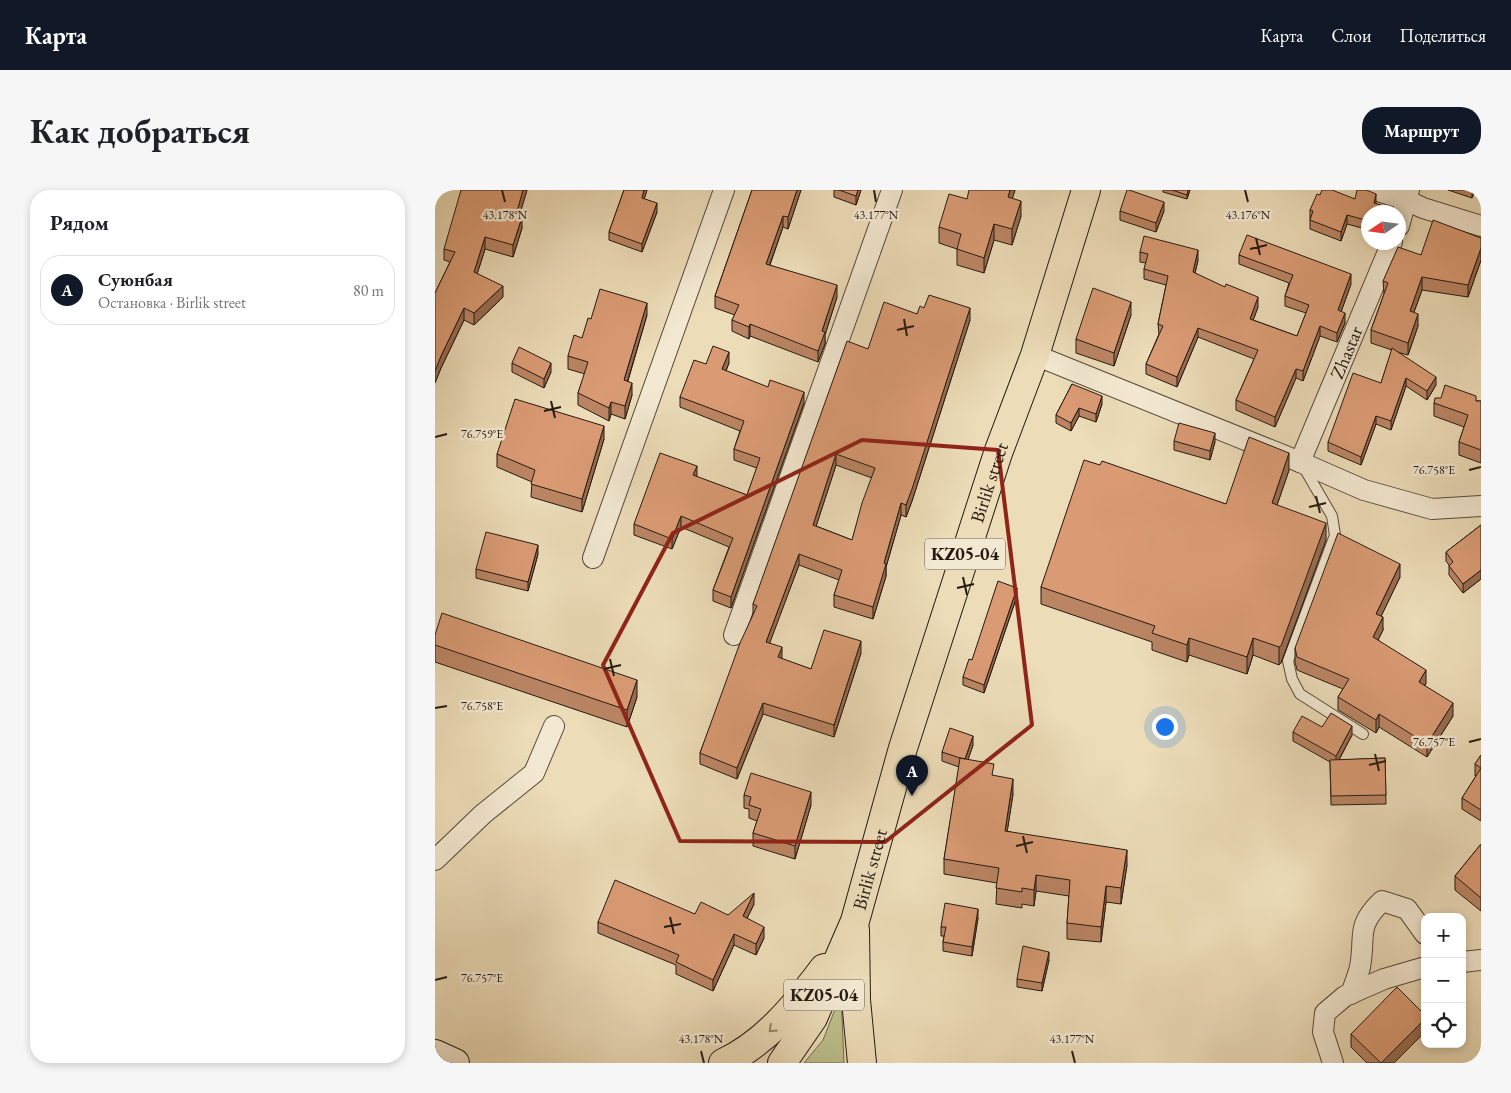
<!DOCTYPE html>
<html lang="ru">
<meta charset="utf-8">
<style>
:root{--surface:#fff;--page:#f6f6f6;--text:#202124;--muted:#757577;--line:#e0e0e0;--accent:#111827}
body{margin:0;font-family:"EB Garamond",serif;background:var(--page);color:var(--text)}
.controls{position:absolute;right:15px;bottom:15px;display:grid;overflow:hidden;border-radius:10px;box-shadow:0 2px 8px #0003}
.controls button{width:45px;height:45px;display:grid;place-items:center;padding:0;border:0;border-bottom:1px solid var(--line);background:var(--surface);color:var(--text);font:25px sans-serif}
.compass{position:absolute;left:926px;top:15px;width:45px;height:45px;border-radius:50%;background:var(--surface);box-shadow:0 2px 8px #0003;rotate:257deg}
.you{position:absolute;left:729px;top:536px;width:18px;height:18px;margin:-12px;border:4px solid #fff;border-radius:50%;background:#1a73e8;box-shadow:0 0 0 8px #1a73e833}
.badge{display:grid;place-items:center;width:32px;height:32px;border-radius:50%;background:var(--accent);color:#fff;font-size:16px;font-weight:700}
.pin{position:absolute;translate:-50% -41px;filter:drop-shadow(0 1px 2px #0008)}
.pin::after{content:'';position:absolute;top:26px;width:18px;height:15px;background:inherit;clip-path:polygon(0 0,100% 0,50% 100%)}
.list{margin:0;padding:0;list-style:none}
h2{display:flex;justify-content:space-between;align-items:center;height:65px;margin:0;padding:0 20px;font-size:21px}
h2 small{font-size:16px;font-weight:400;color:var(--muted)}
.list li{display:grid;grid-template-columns:32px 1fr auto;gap:15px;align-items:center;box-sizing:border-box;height:70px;margin:0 10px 10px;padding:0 10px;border:1px solid var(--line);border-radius:20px}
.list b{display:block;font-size:19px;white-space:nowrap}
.list p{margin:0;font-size:16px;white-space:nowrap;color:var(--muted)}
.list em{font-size:16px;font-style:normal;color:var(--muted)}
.icon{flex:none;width:28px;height:28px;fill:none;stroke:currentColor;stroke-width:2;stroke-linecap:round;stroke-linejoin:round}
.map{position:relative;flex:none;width:1046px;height:873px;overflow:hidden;border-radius:20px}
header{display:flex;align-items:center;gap:30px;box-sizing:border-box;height:70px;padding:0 25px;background:var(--accent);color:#fff}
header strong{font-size:24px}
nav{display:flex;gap:28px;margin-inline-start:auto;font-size:18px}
.intro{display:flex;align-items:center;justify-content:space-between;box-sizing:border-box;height:120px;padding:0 30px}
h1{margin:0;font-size:35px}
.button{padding:12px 22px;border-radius:20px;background:var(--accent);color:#fff;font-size:18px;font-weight:700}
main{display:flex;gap:30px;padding:0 30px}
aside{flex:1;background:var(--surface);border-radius:20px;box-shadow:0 2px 8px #0003}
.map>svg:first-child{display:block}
.green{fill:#bcbf8b;stroke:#706c4e}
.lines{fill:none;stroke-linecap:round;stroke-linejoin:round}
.service-casing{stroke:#564a3c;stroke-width:12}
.minor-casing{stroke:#564a3c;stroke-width:22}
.secondary-casing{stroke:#241a12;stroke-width:30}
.primary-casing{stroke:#241a12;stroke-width:30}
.service{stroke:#f3e8d1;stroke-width:10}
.minor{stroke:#f3e8d1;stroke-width:20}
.secondary{stroke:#f3e8d1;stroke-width:28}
.primary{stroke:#ecdcb8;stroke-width:28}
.wall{fill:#bb8564;stroke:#241a12;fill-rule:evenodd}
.shaded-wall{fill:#996c51;stroke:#241a12}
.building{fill:#da9b74;stroke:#241a12;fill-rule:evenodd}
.oneway{stroke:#92856d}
.marked{fill:none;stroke:#8f2418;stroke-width:4;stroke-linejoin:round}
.ticks{fill:none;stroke:#241a12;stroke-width:2}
.labels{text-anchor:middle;stroke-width:5;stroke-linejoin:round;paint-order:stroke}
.shield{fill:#f3e8d1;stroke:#62584b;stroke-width:1}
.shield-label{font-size:18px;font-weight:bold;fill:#241a12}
.street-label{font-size:19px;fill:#241a12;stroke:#f3e8d1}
.ticks-label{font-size:12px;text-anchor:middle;fill:#241a12;stroke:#f3e8d1;stroke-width:5;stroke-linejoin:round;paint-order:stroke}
</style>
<header>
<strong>Карта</strong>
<nav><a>Карта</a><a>Слои</a><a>Поделиться</a></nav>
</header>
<div class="intro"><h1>Как добраться</h1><a class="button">Маршрут</a></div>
<main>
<aside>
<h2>Рядом<small></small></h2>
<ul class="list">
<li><span class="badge">A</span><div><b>Суюнбая</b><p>Остановка · Birlik street</p></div><em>80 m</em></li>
</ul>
</aside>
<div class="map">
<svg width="1046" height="873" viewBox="0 0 1046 873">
<rect width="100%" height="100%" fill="#ecdcb8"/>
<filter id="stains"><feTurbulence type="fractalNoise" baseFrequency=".004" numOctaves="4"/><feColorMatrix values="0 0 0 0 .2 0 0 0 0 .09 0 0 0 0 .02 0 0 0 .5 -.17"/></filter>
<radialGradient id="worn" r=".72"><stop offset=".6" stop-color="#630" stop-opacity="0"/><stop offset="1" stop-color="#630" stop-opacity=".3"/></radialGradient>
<path class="green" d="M406,804L409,873H369L388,850Z"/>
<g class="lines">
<g class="service-casing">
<path id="service" d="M868,276L897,326L900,345L853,471L857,489L865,504L928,544"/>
</g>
<g class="minor-casing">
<g id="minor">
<path d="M940,0L971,10L988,18L1046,36"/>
<path d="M964,36L974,0"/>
<path d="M600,165L865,272L929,300L997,319L1046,316"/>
<path id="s1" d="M865,272L957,52"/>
<path d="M158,368L289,0"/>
<path d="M299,445L457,0"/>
<path d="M0,670L48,624L99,583L119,536"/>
<path d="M1027,772L1046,770"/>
<path d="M916,804C919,795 923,786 925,777C931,745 920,737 947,711L972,719L990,744"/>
<path d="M898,873L888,842L890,823L910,806L949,789L990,777"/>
</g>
</g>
<g class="secondary-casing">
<path id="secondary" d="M0,864L20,873"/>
</g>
<g class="primary-casing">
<g id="primary">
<path d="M420,740L421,810L427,873"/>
<path d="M288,873C331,853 361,815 389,778"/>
<path id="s2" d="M347,873L378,828L420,731L468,558L563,263L600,165L651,0"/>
</g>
</g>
<use href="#service" class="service"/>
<use href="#minor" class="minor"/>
<use href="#secondary" class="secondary"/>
<use href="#primary" class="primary"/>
</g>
<path class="wall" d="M92,0L84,26L87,38L78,67L50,59L42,84L68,107L39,135L29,130L6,178L0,193V103L15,72L9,70V59Z
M189,0H212L209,9L222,22L207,62L174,50V42Z
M317,0H366L353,39L348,37L335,75L402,107L390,145V154L383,172L315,146L314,149L297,141V130L300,125L280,118V106Z
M399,0H426L421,15L399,7Z
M580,0L577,8L586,26L577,55L559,50L549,83L522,75V59L504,53V37L532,9Z
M728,0H755L752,9L728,2Z
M1013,0H1040L1037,8Z
M885,5L920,9L941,14L946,22H934V40L912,34L906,51L875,39V20Z
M685,21H729L721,42L685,30Z
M1046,48V70L1033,107L987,100L979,122L983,136L973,165L962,162L1001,195L992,210L971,196L956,240L941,234L926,275L893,261V252L946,193L957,160L936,153V140L949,104L948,91L986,65Z
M705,62L763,70L760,83L823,117L818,130L862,146L871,123L850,116V106L854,93L804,74V65L916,94L906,122L910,133L902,152L885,146L868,191L861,188L840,237L801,220V210L819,169L763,147L742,197L711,184V174L724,144L723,134L731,95L709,89V79L711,73L705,72Z
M489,118L535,130L477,311L471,327L466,325L451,377V386L438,429L399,417V405L404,390L364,375L334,453L347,469L376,479L426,463L399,547L328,524L302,589L265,574V563L318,424V414L433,159ZM401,275L437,288L417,350L381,336Z
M212,125L193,191L197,205L190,229L176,224L174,231L143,215V203L150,184L133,179V166L147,148L156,129Z
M696,125L679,176L641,163V149Z
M77,173L116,182L109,198L77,182Z
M294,173L291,181L369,213L296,418L278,411V400L294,357L246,337L237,359L199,345V334L262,287L312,305L322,278L299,270V259L305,241L245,217V207L271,174Z
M637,194L667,214L661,232L644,226L636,241L621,233V225Z
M1041,211H1046V273L1024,265V252L1029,237L999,226V213Z
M169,249L147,322L96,307L97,292L62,277V264Z
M739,251L780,252L775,270L739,260Z
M665,275L791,314L854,280L842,315L891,350L846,473L844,475L818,465L812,484L754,465L752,472L717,460V452L606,414V397Z
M1046,335V389L1028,403L1014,385V375L1011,371V362Z
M103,364L93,401L41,388V379Z
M965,387L946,426L948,440L943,450L991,493L990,496L1018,526L992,567L944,537L941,543L903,520V507L908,499L862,480L860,472V458Z
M582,406L549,503L528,495V487L537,470Z
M0,445L202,507L192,537L0,472Z
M858,542L917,545L904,570L950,568L951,614L896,615L895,572L858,551Z
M538,555L533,569L559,586L578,604L572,641L692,675L686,714L671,712L666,752L632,749V733L634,706L601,701L599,716L587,714V718L561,714L562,693L509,684V669L524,577L507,571V562Z
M1046,565V631L1027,619V608L1041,586H1040V574Z
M309,605L376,615L360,669L318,656V643L322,631L314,628V619L309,618Z
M1046,654V721L1020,700V686Z
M319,714L312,728L329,748L321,765L299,755L278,801L241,784V775L163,743V732L260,724L293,725Z
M543,728L537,766L508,761V752L509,746H506V737Z
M614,770L607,801L582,797V789Z
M916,844L959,873H932L916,857Z"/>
<path class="shaded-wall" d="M88,0H92L81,37V25Z
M209,0H212L207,16V8Z
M362,0H366L353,39V27Z
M423,0H426L421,15V6Z
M575,0H580L573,23V7Z
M753,0H755L752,9V5Z
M1037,0H1040L1037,8Z
M941,4V13L939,22V13Z
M586,11V26L577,55V39Z
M729,12V21L721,42V33Z
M222,13V22L207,62V54Z
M912,25V34L906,51V42Z
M348,26V37L331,85V74Z
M87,27V38L78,67V55Z
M559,34V50L549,83V68Z
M50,47V59L39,94V82Z
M1046,58V70L1033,107V95Z
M763,60V70L758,92V82Z
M916,84V94L903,130V120Z
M987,87V100L975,133V121Z
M402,95V107L390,145V154L383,172V161L387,141Z
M68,96V107L39,135V123Z
M823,107V117L815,139V129Z
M696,112V125L679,176V163Z
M212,113V125L189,203V190Z
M29,118V130L6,178L0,193V181L6,166Z
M535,118V130L477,311L471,327V315Z
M910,123V133L902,152V143Z
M983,124V136L973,165V153Z
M315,134V146L314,149V137Z
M885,136V146L868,191V181Z
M763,138V147L742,197V187Z
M294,162V173L287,190V179Z
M116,173V182L109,198V189Z
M861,179V188L840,237V227Z
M1001,187V195L992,210V201Z
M971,188V196L956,240V231Z
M197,193V205L190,229V216Z
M369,202V213L296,418V407Z
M667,206V214L661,232V224Z
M176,212V224L174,231V218Z
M644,218V226L636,241V233Z
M941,226V234L926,275V267Z
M169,236V249L147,322V309Z
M780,243V252L775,270V261Z
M854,263V280L837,330V313Z
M401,264V275L378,346V335Z
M262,276V287L258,285Z
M466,313V325L451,377V386L438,429V417L449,373Z
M246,326V337L237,359V349Z
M891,333V350L846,473L844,475V457Z
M103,355V364L93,401V392Z
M364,364V375L331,463V452Z
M965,374V387L941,437V424Z
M1046,380V389L1028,403V394Z
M582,398V406L549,503V495Z
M948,427V440L938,460V447Z
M754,448V465L752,472V455Z
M818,448V465L812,484V467Z
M426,451V463L399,547V535Z
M347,457V469L343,467Z
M991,480V493L984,505V492Z
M202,490V507L192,537V520Z
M328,513V524L302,589V578Z
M1018,513V526L992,567V554Z
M944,524V537L941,543V530Z
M917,536V545L901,575V566Z
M538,546V555L530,579V570Z
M578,589V604L570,656V641Z
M376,602V615L360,669V656Z
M692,660V675L686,714V698Z
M601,685V701L599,716V700Z
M671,696V712L666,752V737Z
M319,703V714L308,737V726Z
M543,719V728L537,766V757Z
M329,737V748L321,765V754Z
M299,744V755L278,801V790Z
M614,762V770L607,801V793Z
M990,829V842L959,873H946Z"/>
<path class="building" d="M26,0H88L81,25L87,27L78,55L50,47L39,82L68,96L39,123L29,118L6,166L0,181V103L20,62L9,59Z
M189,0H209L207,8L222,13L207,54L174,42Z
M317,0H362L353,27L348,26L331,74L402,95L387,141L390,142L383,161L315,134L314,137L297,130L304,115L280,106Z
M404,0H423L421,6Z
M534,0H575L573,7L586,11L577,39L559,34L549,68L522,59L526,44L504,37L514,4L532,9Z
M692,0H694L729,12L721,33L685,21Z
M737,0H753L752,5Z
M887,0H897L920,9L922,0H931L934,1L941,4L939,13L946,15L943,22H934V31L912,25L906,42L875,30L878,21L875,20L882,4L885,5Z
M998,30L1046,48V58L1033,95L987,87L975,121L983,124L973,153L936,140L953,93L948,91L963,57L986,65Z
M812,45L916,84L903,120L910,123L902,143L885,136L868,181L861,179L840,227L801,210L823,160L763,138L742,187L711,174L728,136L723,134L733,86L709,79L713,64L705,62L709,46L763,60L758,82L790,97L791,94L823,107L815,129L862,146L874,115L850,106L858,85L804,65Z
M658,98L696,112L679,163L641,149Z
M165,99L212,113L189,190L197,193L190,216L176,212L174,218L143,203L153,172L133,166L139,145L147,148L153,128L156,129Z
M494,105L535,118L477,299L471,315L466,313L449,373L451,374L438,417L399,405L407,380L364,364L331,452L347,457L343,467L376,479L389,440L426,451L399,535L328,513L302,578L265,563L305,453L322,416L318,414L412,151L433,159L449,112L482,124L485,116L489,118ZM401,264L440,278L427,313L417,350L378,335Z
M278,156L294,162L287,179L333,197L335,190L369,202L296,407L278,400L298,348L246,326L237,349L199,334L225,263L262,276L258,285L312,305L325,268L299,259L309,231L245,207L259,170L271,174Z
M84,157L116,173L109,189L77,173Z
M957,158L1001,187L992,201L971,188L956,231L941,226L926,267L893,252L918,183L946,193Z
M637,194L667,206L661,224L644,218L636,233L621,225Z
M1010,195L1041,206V211H1046V260L1024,252L1033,225L999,213L1000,208H1006Z
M80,209L169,236L147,309L96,294L100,280L62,264Z
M744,233L780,243L775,261L739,251Z
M814,247L854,263L837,313L891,333L846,456L844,457L818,448L812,467L754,448L752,455L717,443L720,436L606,397L649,270L665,275L667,271L791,314Z
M1046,335V380L1028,394L1014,376L1018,372L1011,362Z
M51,342L103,355L93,392L41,379Z
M903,343L965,374L941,424L948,427L938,447L991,480L984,492L1018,513L992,554L944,524L941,530L903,507L914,489L862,467L860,458Z
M563,391L582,398L549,495L528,487L534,469L537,470Z
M7,423L202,490L192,520L0,455V445Z
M896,523L917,536L901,566L858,542L867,526L887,537Z
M515,538L538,546L530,569L525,568L507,562Z
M1046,565V578L1040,574Z
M525,568L559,574L557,585L578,589L570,641L692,660L686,698L671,696L666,737L632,733L635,690L601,685L599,700L587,698V702L561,698L564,678L509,669Z
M950,568L951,605L896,606L895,570Z
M1046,578V620L1027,608Z
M316,583L376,602L360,656L318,643L326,619L314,615L316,607L309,605Z
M1046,654V708L1020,686Z
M180,690L260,724L266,712L293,725L319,703L308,726L329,737L321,754L299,744L278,790L241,772L244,765L163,732Z
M510,713L543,719L537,757L508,752L511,737H506Z
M588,756L614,762L607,793L582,789Z
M962,797L990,825V829L946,873L916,844Z"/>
<defs><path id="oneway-chevron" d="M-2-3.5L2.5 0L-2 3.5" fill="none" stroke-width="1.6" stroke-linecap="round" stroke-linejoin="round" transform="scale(1.25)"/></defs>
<use class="oneway" href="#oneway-chevron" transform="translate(337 839) rotate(137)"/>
<path class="marked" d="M427,250L563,260L597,535L450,652L245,651L168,475L238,343Z"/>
<path class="ticks" d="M67,0L70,12M439,0L441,12M810,0L813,12M821,48L825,65M815,59L832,55M469,129L472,146M462,140L479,136M116,211L120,228M109,221L126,217M0,247L12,244M1034,280L1046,277M881,306L885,323M874,317L891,313M528,387L532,405M522,398L539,394M175,469L179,486M169,479L186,475M0,518L12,516M1034,552L1046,549M940,564L944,581M934,575L951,571M588,646L592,663M581,656L598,652M235,727L239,744M229,737L246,734M0,790L12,787M266,861L269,873M637,861L640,873"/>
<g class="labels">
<g class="shield">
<rect x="490" y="348.5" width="80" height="31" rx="4"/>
<rect x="349" y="789.5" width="80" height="31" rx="4"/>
</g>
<g class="shield-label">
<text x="530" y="370">KZ05-04</text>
<text x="389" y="811">KZ05-04</text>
</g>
<g class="street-label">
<text dy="7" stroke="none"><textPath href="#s1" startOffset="119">Zhastar</textPath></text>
<text dy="7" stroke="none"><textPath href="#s2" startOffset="619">Birlik street</textPath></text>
<text dy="7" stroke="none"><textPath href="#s2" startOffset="214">Birlik street</textPath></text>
</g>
</g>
<g class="ticks-label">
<text x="70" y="29">43.178°N</text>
<text x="441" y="29">43.177°N</text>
<text x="813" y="29">43.176°N</text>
<text x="47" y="248">76.759°E</text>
<text x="999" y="284">76.758°E</text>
<text x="47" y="520">76.758°E</text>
<text x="999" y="556">76.757°E</text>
<text x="47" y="792">76.757°E</text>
<text x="266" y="853">43.178°N</text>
<text x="637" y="853">43.177°N</text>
</g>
<rect width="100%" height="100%" filter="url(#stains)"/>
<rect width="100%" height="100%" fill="url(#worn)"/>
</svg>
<div class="controls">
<button>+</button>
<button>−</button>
<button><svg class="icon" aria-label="locate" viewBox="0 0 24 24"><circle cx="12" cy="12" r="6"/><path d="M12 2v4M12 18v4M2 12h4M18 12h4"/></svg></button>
</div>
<svg class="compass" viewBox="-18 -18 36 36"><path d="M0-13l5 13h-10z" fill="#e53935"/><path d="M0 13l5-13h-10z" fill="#757577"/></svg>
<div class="you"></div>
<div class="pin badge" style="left:477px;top:606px">A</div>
</div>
</main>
